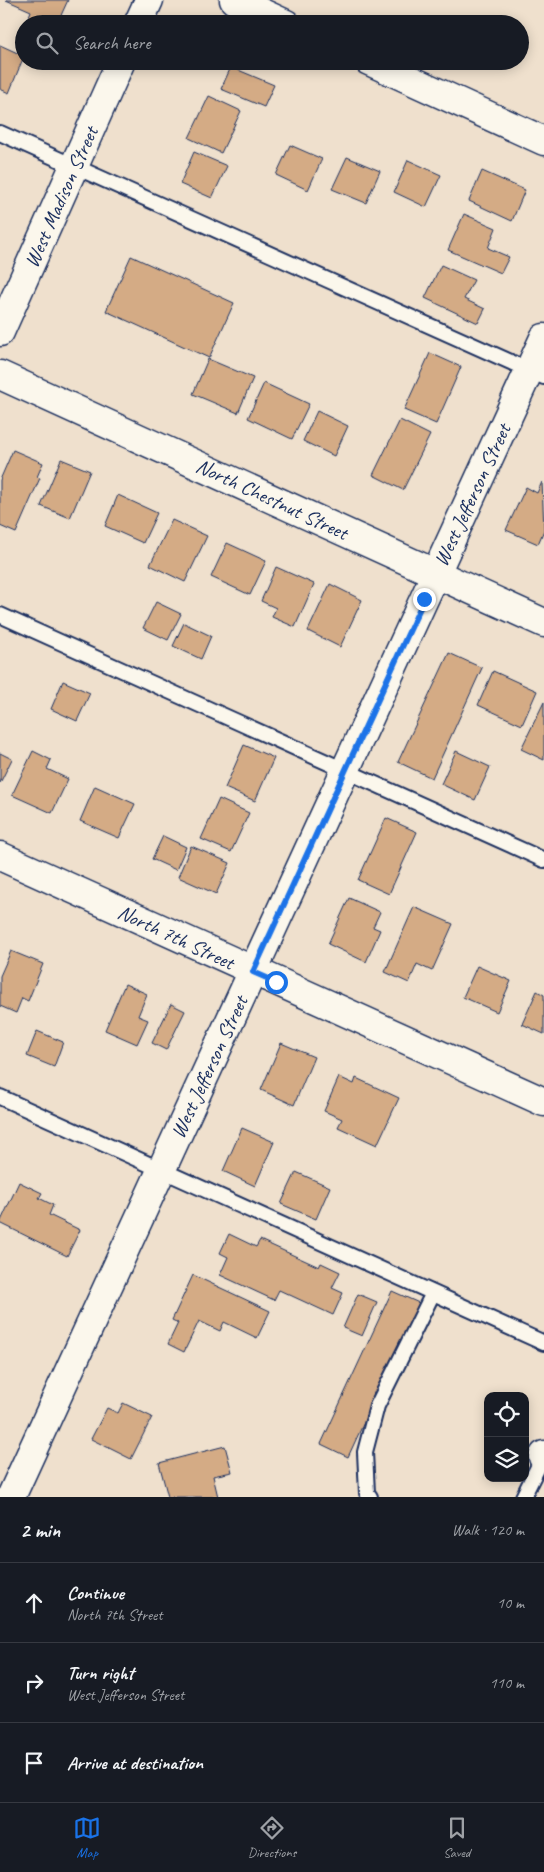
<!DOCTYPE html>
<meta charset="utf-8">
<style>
:root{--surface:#171b24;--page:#242831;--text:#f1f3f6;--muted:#9ea1a6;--line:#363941;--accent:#1a73e8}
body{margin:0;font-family:Caveat,sans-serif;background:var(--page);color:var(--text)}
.controls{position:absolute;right:15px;bottom:15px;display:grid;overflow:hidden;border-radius:10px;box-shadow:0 2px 12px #0003}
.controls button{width:45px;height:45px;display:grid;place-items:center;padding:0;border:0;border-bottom:1px solid var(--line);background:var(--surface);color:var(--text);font:25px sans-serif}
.stop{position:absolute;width:15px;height:15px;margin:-11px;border:4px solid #1a73e8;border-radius:50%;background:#fff}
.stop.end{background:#1a73e8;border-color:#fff;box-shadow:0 1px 5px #0008}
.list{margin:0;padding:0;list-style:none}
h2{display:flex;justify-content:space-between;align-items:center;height:65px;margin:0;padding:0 20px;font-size:21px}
h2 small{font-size:16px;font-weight:400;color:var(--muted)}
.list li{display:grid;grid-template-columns:32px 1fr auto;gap:15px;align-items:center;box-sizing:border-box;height:80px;padding:0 20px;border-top:1px solid var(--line)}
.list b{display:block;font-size:19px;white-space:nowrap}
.list p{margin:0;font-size:16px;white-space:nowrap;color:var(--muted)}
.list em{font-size:16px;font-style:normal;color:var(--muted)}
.icon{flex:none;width:28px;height:28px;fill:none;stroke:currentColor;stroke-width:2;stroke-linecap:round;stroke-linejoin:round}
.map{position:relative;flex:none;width:544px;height:1497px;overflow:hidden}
.search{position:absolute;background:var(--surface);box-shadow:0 2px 12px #0003;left:15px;right:15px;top:15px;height:55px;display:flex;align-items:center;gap:12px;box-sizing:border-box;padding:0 18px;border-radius:28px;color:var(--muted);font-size:19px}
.sheet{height:305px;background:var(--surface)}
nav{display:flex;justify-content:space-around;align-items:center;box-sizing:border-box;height:70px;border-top:1px solid var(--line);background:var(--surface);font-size:14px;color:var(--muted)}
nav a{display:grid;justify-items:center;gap:2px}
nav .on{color:var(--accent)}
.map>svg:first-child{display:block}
.building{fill:#d4ab85;stroke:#1b2f5e}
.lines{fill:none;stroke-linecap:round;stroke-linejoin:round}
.service-casing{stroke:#1b2f5e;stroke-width:18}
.minor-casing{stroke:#1b2f5e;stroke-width:31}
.secondary-casing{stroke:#1b2f5e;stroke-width:31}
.service{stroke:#fbf7ec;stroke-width:14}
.minor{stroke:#fbf7ec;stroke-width:28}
.secondary{stroke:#fbf7ec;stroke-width:28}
.route{stroke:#1a73e8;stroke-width:6}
.labels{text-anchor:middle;stroke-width:4;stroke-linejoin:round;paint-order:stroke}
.street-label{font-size:21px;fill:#1b2f5e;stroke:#fbf7ec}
</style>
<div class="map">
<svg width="544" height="1497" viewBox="0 0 544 1497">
<rect width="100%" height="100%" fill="#efe0cd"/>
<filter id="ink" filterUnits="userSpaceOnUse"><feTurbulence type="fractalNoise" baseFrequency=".02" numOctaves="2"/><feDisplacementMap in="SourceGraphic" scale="10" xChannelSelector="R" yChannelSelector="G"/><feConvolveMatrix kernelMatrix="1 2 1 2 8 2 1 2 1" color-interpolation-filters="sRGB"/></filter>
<g filter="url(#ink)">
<path class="building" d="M6,0H68L57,24H26L31,11Z
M0,45L24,56L9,93L0,89Z
M231,67L274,85L264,107L221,89Z
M209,96L241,111L221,153L189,138Z
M290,145L322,159L308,190L276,175Z
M194,152L227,166L212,198L180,184Z
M347,157L380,171L366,203L332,189Z
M408,160L441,175L426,207L394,192Z
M482,171L525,190L512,221L469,201Z
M464,214L496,228L488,248L509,257L501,273L448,250Z
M131,256L234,303L209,358L106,311Z
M441,265L474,280L464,299L485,309L478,323L425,298Z
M430,353L461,367L436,424L404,410Z
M208,359L253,378L238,413L193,394Z
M264,383L309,404L292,439L248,418Z
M317,411L348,426L334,456L303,441Z
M400,420L430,435L403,490L373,475Z
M13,450L43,463L37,477L40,478L16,533L0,526V480Z
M61,459L90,471L70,518L41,506Z
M542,482L544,530L538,544L506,530L526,487L537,493Z
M118,495L157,513L143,543L105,526Z
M172,520L207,536L185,582L150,565Z
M227,543L266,561L250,595L211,577Z
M276,567L314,584L295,627L272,617L276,608L261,601Z
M330,584L362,600L340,647L308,631Z
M156,602L181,614L168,640L143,628Z
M184,623L211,636L201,659L173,646Z
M449,653L482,668L432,778L398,762Z
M493,671L537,691L522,725L478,705Z
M63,681L90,693L77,721L51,709Z
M544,702V760L521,749Z
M244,745L274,758L255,801L225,788Z
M33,751L51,760L47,769L68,779L52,813L12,795Z
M456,751L490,767L475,800L441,784Z
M0,753L12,759L0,783Z
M95,786L135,804L119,838L80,821Z
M219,799L249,813L231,852L201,839Z
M386,818L417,832L389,894L358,880Z
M163,836L186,847L176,870L152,859Z
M191,846L230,863L216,894L178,877Z
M349,898L380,912L373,927L380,930L366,962L328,944Z
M414,907L453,924L432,971L417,964L409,983L385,972Z
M11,951L43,964L28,1001L22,998L16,1013L0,1006V976Z
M477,966L511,981L497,1012L463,997Z
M125,984L147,994L138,1016L148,1020L137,1044L105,1030Z
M537,991L544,995V1034L522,1024Z
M171,1004L185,1011L166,1050L152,1043Z
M37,1031L63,1042L54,1067L27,1056Z
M281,1043L314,1057L294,1105L261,1090Z
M339,1077L354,1084L356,1078L399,1098L377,1145L338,1127L342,1119L324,1111Z
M242,1128L274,1142L255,1186L223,1171Z
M296,1172L330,1187L316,1219L281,1204Z
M19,1182L42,1193L39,1198L53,1205L49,1215L80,1230L67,1256L0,1223Z
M229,1234L256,1247L260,1240L319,1267L321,1263L340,1272L332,1288L343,1293L333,1315L279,1290L274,1300L220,1275L228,1257L220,1253Z
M193,1275L270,1311L257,1338L224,1322L220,1331L199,1321L184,1352L168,1344L178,1323L172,1320Z
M392,1291L419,1303L348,1457L321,1444Z
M358,1294L377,1302L362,1336L343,1328Z
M123,1403L152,1417L131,1459L91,1439L107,1408L118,1413Z
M225,1446L232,1472L213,1476L218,1497H168L159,1463Z"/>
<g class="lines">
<g class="service-casing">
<path id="service" d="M0,133L544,377
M0,615L544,860
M0,1097L544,1343
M370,1497L367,1493L365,1452L377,1406L433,1293
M523,1497L543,1457"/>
</g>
<g class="minor-casing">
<path id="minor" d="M234,0L286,24
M138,24L149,0
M369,61L544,141
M0,332L121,61
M0,856L544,1102
M543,1457L544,1455
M11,1497L544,338"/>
</g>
<g class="secondary-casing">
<path id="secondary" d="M0,375L544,623"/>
</g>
<use href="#service" class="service"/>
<use href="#minor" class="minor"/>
<use href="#secondary" class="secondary"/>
</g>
</g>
<g class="lines" filter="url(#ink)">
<path class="route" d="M276,982L253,972L424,599"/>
</g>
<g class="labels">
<g class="street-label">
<text transform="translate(61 197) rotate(-66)" y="7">West Madison Street</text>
<text transform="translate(472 495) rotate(-65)" y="7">West Jefferson Street</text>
<text transform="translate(272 499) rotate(25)" y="7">North Chestnut Street</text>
<text transform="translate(176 937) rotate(25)" y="7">North 7th Street</text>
<text transform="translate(209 1067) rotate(-65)" y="7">West Jefferson Street</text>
</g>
</g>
</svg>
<div class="controls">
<button><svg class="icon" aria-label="locate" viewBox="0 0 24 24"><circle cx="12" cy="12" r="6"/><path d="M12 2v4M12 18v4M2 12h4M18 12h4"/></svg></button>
<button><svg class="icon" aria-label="layers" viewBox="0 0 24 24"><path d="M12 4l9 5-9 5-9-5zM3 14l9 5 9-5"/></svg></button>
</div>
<div class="stop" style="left:276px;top:982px"></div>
<div class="stop end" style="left:424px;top:599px"></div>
<div class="search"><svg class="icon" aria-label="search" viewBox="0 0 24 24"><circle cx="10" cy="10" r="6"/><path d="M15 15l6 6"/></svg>Search here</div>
</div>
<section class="sheet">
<h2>2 min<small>Walk · 120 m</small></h2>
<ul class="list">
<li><svg class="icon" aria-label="ahead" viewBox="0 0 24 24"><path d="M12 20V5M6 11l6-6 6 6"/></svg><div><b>Continue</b><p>North 7th Street</p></div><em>10 m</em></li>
<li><svg class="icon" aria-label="right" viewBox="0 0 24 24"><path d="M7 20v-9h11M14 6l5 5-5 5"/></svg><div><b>Turn right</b><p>West Jefferson Street</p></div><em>110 m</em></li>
<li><svg class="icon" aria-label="arrive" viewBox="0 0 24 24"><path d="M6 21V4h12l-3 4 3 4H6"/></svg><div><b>Arrive at destination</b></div></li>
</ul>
</section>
<nav>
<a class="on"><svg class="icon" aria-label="map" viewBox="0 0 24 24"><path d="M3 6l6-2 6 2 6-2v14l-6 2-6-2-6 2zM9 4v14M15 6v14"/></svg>Map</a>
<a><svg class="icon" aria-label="directions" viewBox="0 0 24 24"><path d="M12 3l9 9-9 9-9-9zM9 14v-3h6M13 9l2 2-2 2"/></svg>Directions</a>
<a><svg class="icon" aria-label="saved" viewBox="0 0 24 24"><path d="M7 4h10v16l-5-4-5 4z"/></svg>Saved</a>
</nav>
